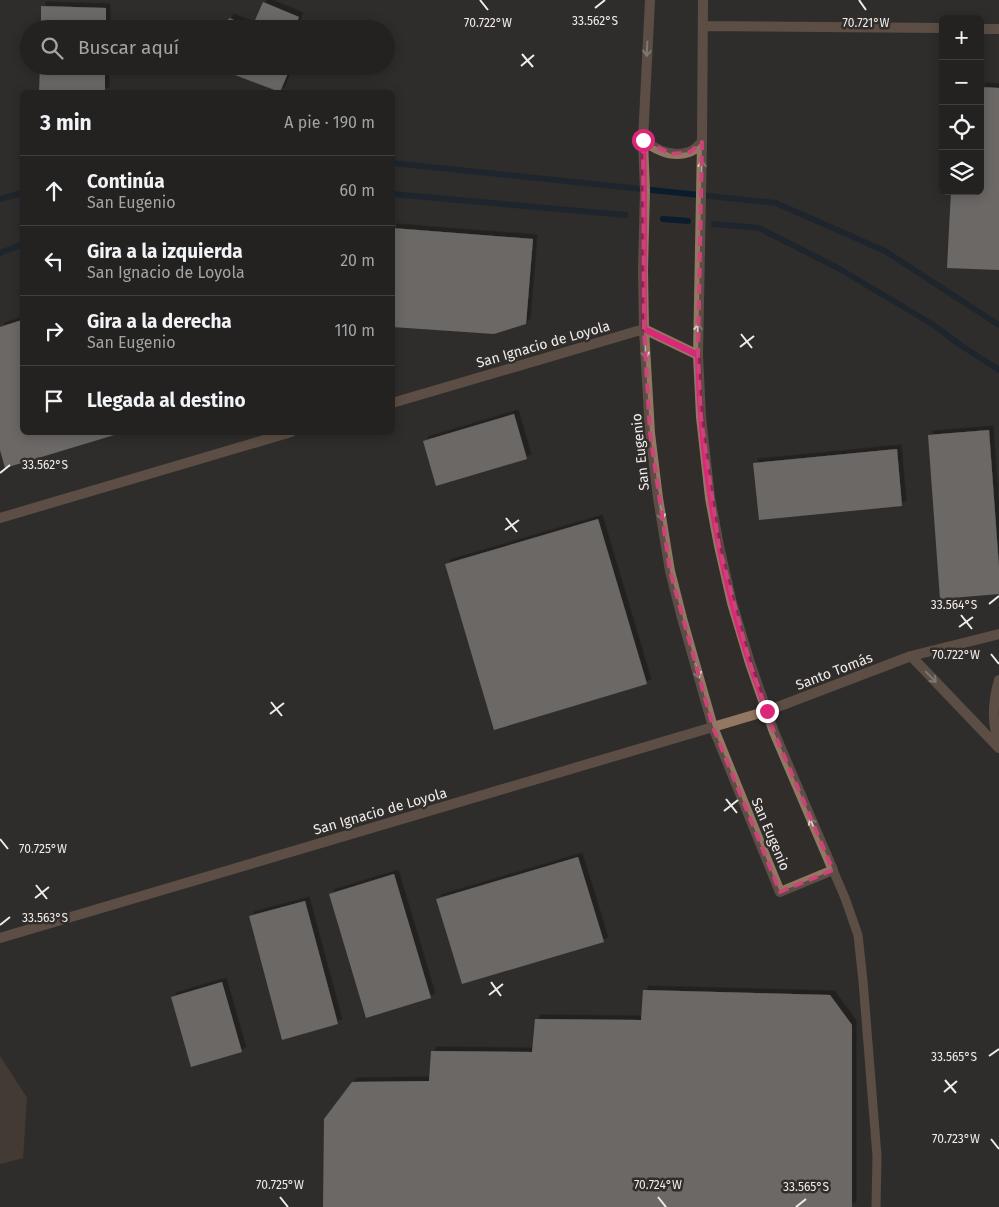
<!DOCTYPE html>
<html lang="es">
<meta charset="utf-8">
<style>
:root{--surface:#242220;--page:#2c2a29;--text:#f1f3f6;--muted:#a3a4a5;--line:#413f3e}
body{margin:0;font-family:"Fira Sans",sans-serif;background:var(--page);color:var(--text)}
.controls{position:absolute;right:15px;top:15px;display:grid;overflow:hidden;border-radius:8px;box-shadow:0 2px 12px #0003}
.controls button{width:45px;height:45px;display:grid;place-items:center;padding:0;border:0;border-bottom:1px solid var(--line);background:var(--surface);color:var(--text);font:25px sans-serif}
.stop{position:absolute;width:15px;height:15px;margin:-11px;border:4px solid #db2777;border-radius:50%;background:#fff}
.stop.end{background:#db2777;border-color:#fff;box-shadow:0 1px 5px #0008}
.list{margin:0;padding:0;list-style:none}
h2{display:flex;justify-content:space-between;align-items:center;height:65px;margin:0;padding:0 20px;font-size:21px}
h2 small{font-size:16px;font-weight:400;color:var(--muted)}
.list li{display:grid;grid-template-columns:32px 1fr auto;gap:15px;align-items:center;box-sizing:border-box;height:70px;padding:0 20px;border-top:1px solid var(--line)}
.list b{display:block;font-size:19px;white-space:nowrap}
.list p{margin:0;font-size:16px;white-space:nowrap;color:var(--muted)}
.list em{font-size:16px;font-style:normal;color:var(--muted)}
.icon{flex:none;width:28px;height:28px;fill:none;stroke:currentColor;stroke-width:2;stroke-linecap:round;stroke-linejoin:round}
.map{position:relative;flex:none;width:999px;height:1207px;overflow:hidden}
.search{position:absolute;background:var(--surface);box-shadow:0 2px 12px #0003;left:20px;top:20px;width:375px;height:55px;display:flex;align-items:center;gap:12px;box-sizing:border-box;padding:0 18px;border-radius:28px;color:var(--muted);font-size:19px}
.panel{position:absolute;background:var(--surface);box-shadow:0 2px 12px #0003;left:20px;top:90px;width:375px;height:345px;border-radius:8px}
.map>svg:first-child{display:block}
.green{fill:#5b4a3d}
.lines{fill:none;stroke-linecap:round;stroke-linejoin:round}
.stream{stroke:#0b1c2d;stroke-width:6}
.building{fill:#b3afad;filter:url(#shadow)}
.service{stroke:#927762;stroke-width:9}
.minor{stroke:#927762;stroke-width:10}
.oneway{stroke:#d8d0ca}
.route{stroke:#db2777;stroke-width:6}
.marked{fill:none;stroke:#cb4378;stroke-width:4;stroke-dasharray:10 6;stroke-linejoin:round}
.ticks{fill:none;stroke:#efedec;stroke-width:2}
.labels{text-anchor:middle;stroke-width:5;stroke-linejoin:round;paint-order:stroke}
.street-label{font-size:14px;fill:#efedec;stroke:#302d2b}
.ticks-label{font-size:12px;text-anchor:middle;fill:#efedec;stroke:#302d2b;stroke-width:5;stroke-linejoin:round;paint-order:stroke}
</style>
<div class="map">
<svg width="999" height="1207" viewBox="0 0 999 1207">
<defs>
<filter id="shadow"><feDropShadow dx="4.5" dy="-4.5" stdDeviation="0" flood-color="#0009"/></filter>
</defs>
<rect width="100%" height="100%" fill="#302d2b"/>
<path class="green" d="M0,1056L27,1098L23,1158L0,1164Z"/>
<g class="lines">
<path class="stream" d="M392,163L776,203L885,251L999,325
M392,194L625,215
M0,199L22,193
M663,219L688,221
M714,224L759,228L838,268L932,324L959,344L999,370
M0,253L21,245L22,246"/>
</g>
<path class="building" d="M263,2L299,17L294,29H224L229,18L252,27Z
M41,6L106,8V29H41Z
M40,66H105V92H39Z
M229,66H291L280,92L227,72Z
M980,87L999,88V270L947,268L951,191H980Z
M392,228L533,239L526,324L494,334L392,327Z
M22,320V432L121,433L5,468L0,450V327Z
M514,414L527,459L436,486L423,441Z
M989,430L999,567V594L940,599L928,435Z
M897,449L902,506L759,520L753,463Z
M598,519L647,684L494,730L445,564Z
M578,857L604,942L462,984L436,899Z
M394,874L431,998L366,1018L329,894Z
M305,901L338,1024L282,1040L249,916Z
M222,982L242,1052L191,1067L171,997Z
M643,990L830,995L852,1025V1207H323L324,1119L352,1082L429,1081L431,1051L532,1052L535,1019L641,1020Z"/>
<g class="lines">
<path class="service" d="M833,870L845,898L858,935L863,981L877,1156L876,1207"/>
<path class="minor" d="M650,0L643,140L645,190L643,270L644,329L650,433L658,498L670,571L682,618L713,727L780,892L833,870L774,732L750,663L732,603L719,546L710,498L701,417L698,355L702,142L703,0
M703,26L943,28
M980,29H999
M643,140C656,150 672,158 689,152C694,151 699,145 702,142
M392,403L644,329L698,355
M0,518L291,432
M999,634L911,656L999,748
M999,680C993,701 991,722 999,742
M0,938L767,711L911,656"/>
</g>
<defs><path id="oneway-shaft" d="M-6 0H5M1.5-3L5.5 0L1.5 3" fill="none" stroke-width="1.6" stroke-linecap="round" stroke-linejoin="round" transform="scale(1.25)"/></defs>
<g class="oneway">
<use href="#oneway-shaft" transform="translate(647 49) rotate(93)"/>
<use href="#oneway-shaft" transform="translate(702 168) rotate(-89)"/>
<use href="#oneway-shaft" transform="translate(698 331) rotate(-89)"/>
<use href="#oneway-shaft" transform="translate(645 351) rotate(86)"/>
<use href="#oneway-shaft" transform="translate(661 513) rotate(81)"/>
<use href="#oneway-shaft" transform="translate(697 671) rotate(74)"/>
<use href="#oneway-shaft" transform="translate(931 677) rotate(46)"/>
<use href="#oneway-shaft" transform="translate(813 825) rotate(-113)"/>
</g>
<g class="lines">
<path class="route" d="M643,140C645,203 643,266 644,329L698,355C700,448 714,539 739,628C747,656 757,684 767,711"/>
</g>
<path d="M0 0H999V1207H0ZM643,140L671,154L690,152L702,142L698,355L701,417L719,546L750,663L774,732L833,870L780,892L713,727L670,571L650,433L644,329Z" fill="#302d2b" fill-opacity=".55" fill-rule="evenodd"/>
<path class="marked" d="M643,140L671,154L690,152L702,142L698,355L701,417L719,546L750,663L774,732L833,870L780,892L713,727L670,571L650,433L644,329Z"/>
<path class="ticks" d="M480,0L488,10M859,0L866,10M595,8L605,0M522,54L533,67M521,66L534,55M741,334L752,348M740,347L754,336M0,473L10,465M506,518L517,532M505,530L519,520M989,604L999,596M961,615L972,629M959,627L973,617M991,654L999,664M271,702L282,716M270,714L284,703M726,799L737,813M724,811L738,800M0,839L8,849M36,885L47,899M35,898L49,887M0,925L10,917M491,982L501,996M489,995L503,984M989,1056L999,1049M945,1080L956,1093M944,1092L957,1081M991,1139L999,1149M280,1197L288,1207M658,1197L666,1207M796,1207L806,1199"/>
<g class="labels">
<g class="street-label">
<text transform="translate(543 344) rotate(-16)" y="5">San Ignacio de Loyola</text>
<text transform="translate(640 452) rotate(-96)" y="5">San Eugenio</text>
<text transform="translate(834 671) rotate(-21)" y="5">Santo Tomás</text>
<text transform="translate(380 811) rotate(-16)" y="5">San Ignacio de Loyola</text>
<text transform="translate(771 834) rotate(67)" y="5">San Eugenio</text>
</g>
</g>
<g class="ticks-label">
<text x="595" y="25">33.562°S</text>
<text x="488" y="27">70.722°W</text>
<text x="866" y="27">70.721°W</text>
<text x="45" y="469">33.562°S</text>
<text x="954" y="609">33.564°S</text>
<text x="956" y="659">70.722°W</text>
<text x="43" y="853">70.725°W</text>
<text x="45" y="922">33.563°S</text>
<text x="954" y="1061">33.565°S</text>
<text x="956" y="1143">70.723°W</text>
<text x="280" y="1189">70.725°W</text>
<text x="658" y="1189">70.724°W</text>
<text x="806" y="1191">33.565°S</text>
</g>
</svg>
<div class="controls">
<button>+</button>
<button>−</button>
<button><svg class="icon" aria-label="locate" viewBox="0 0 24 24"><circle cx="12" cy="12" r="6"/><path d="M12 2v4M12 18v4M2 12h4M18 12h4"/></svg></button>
<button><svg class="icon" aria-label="layers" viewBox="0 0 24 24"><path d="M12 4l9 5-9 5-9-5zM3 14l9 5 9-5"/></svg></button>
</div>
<div class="stop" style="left:643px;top:140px"></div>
<div class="stop end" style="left:767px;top:711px"></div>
<div class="search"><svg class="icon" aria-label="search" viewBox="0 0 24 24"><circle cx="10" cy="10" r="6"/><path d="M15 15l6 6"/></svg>Buscar aquí</div>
<section class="panel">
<h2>3 min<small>A pie · 190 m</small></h2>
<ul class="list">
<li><svg class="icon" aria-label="ahead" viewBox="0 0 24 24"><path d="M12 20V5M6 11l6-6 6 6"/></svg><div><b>Continúa</b><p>San Eugenio</p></div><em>60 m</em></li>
<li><svg class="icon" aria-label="left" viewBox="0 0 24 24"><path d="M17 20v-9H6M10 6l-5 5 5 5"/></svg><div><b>Gira a la izquierda</b><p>San Ignacio de Loyola</p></div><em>20 m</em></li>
<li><svg class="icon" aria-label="right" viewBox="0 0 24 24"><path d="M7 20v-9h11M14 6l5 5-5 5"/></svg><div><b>Gira a la derecha</b><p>San Eugenio</p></div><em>110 m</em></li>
<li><svg class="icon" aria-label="arrive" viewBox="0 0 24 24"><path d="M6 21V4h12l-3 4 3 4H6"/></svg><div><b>Llegada al destino</b></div></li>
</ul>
</section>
</div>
